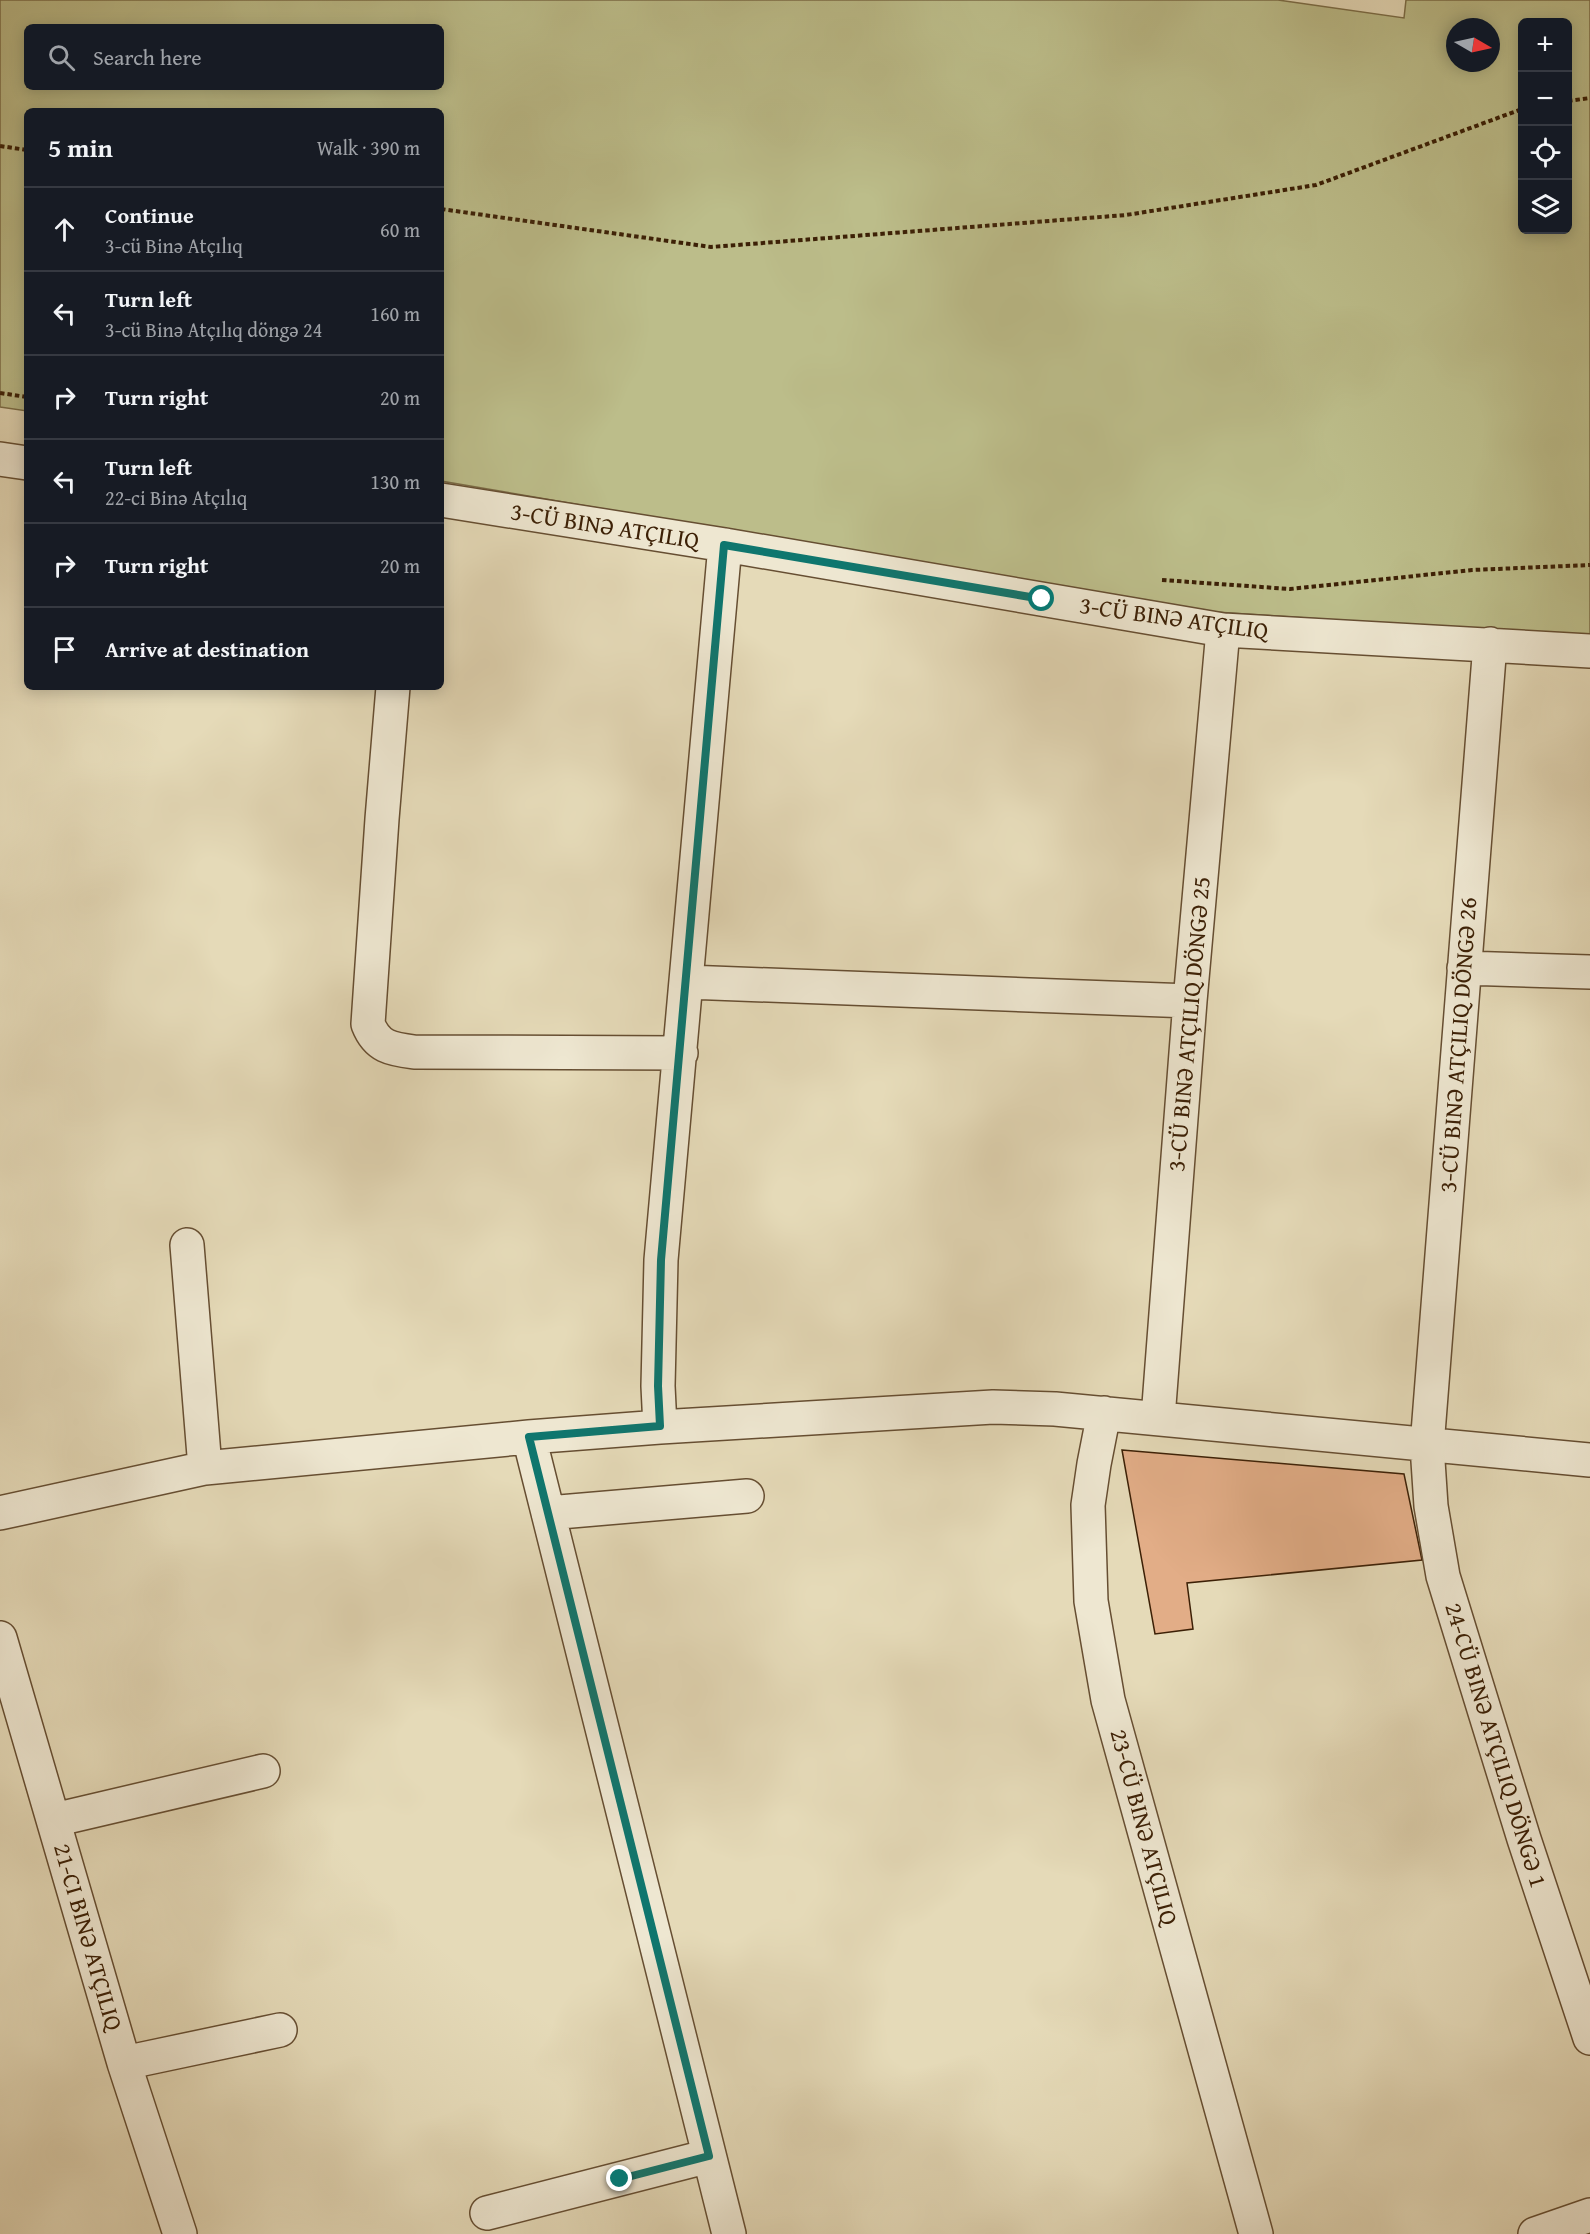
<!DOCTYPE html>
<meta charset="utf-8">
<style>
:root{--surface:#171b24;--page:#242831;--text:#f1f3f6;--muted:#9ea1a6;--line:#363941}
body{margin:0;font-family:"Gentium Book Plus",serif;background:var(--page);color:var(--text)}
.controls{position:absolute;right:18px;top:18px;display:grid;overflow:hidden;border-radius:9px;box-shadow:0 3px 15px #0003}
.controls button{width:54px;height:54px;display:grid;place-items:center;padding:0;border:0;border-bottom:2px solid var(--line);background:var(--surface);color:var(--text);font:30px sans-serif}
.compass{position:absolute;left:1446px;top:18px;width:54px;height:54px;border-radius:50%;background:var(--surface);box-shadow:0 3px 15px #0003;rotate:99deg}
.stop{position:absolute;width:18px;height:18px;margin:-14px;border:4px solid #0f766e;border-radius:50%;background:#fff}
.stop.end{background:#0f766e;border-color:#fff;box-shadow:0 2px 6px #0008}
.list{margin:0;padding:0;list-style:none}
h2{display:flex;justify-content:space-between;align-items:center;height:78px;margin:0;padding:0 24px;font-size:26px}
h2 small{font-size:20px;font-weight:400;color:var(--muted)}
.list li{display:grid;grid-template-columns:39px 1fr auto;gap:18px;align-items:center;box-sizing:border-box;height:84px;padding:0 24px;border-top:2px solid var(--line)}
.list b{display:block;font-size:22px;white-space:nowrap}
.list p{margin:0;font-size:20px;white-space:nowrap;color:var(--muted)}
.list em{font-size:20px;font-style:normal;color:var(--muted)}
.icon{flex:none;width:33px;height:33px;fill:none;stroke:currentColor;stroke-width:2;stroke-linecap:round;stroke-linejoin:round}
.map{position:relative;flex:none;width:1590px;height:2234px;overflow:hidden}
.search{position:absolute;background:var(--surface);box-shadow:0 3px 15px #0003;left:24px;top:24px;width:420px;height:66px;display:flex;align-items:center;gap:15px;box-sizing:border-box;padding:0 21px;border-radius:9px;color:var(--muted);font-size:22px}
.panel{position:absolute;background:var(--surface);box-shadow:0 3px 15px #0003;left:24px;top:108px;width:420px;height:582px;border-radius:9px}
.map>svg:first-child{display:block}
.green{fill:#bcbd8a;stroke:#7c6e48;stroke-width:1.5;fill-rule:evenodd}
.building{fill:#e2ad87;stroke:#3c2006;stroke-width:1.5}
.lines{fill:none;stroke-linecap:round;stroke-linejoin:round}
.minor-casing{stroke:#664e32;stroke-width:36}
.path{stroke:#3c2006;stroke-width:4;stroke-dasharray:4.5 3;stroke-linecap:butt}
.minor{stroke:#eee7d1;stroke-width:33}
.route{stroke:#0f766e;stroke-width:8}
.labels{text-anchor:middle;stroke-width:5;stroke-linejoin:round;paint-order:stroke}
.street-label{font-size:24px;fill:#3c2006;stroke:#eee7d1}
</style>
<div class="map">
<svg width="1590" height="2234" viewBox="0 0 1590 2234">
<rect width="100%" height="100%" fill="#e5dab8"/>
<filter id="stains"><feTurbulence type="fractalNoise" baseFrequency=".00333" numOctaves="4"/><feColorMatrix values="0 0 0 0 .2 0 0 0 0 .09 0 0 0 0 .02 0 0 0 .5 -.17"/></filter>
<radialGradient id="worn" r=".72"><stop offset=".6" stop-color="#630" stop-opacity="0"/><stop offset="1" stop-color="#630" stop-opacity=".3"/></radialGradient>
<path class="green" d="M0,0H1278L1404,18L1406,0H1590V637L1216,612L1099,594L441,481V111H27V411L0,407ZM1522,22H1568V230H1522ZM27,27H441V87H27ZM1455,27H1491V63H1455Z"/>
<path class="building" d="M1122,1450L1404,1474L1422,1560L1187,1583L1193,1629L1155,1634Z"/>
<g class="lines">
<g class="minor-casing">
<path id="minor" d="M0,459L27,463
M441,500L725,545L1223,630L1590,651
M1490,644L1427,1446L1431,1506L1443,1576L1524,1839L1590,2038
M393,687L382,819L368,1024C377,1047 391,1049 414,1052L681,1053
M1464,968L1590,972
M687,982L1190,1001
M187,1245L205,1468
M1104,1413L1094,1464L1088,1505L1091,1601L1108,1700L1256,2234
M1158,1418L1190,1001L1223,630
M660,1427L658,1386L661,1260L725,545
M529,1437L729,2234
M0,1513L205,1468L529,1437L660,1427L993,1407L1055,1409L1590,1460
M548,1513L747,1496
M0,1638L124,2063L180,2234
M54,1820L263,1771
M124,2063L280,2030
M487,2213L709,2156
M1535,2234L1590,2215"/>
</g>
<path class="path" d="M1568,101L1590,98
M0,146L27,150
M441,209L711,247L1126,215L1316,185L1522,109
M0,393L27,397
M1162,580L1290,589L1472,570L1590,565"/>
<use href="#minor" class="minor"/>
</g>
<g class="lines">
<path class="route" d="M620,2179L709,2156L529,1437L660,1426L658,1386L661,1260L724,545L1042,599"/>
</g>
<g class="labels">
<g class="street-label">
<text transform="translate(605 526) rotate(9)" y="8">3-CÜ BINƏ ATÇILIQ</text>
<text transform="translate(1174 618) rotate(8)" y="8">3-CÜ BINƏ ATÇILIQ</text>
<text transform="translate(1189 1024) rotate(-85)" y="8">3-CÜ BINƏ ATÇILIQ DÖNGƏ 25</text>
<text transform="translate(1458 1045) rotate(-86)" y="8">3-CÜ BINƏ ATÇILIQ DÖNGƏ 26</text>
<text transform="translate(1496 1745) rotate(73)" y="8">24-CÜ BINƏ ATÇILIQ DÖNGƏ 1</text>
<text transform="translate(1144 1827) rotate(75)" y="8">23-CÜ BINƏ ATÇILIQ</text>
<text transform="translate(88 1937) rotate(74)" y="8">21-CI BINƏ ATÇILIQ</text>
</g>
</g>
<rect width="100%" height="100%" filter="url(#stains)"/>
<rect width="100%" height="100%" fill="url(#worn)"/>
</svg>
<div class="controls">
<button>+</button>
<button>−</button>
<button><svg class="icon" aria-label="locate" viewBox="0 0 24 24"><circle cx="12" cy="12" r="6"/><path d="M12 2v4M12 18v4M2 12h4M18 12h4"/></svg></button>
<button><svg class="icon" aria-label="layers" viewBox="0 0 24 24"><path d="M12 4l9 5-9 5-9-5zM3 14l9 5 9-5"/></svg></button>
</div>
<svg class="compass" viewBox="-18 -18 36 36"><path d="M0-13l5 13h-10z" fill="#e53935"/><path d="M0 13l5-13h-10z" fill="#9ea1a6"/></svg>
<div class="stop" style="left:1042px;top:599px"></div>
<div class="stop end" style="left:620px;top:2179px"></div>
<div class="search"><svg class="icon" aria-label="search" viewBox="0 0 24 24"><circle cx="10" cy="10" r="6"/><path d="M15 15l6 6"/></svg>Search here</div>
<section class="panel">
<h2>5 min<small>Walk · 390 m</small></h2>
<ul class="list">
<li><svg class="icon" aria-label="ahead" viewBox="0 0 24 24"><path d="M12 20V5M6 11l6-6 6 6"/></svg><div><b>Continue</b><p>3-cü Binə Atçılıq</p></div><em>60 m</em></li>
<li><svg class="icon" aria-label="left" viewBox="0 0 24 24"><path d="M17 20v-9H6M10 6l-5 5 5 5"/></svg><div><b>Turn left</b><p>3-cü Binə Atçılıq döngə 24</p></div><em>160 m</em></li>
<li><svg class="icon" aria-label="right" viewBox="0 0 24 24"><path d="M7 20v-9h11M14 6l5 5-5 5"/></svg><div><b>Turn right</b></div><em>20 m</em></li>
<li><svg class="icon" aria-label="left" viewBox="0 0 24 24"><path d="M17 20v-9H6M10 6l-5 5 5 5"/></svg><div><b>Turn left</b><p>22-ci Binə Atçılıq</p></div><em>130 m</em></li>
<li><svg class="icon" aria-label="right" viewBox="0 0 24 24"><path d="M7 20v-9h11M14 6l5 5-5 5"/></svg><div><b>Turn right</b></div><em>20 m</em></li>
<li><svg class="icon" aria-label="arrive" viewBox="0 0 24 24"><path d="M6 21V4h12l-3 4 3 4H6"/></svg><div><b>Arrive at destination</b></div></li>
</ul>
</section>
</div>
